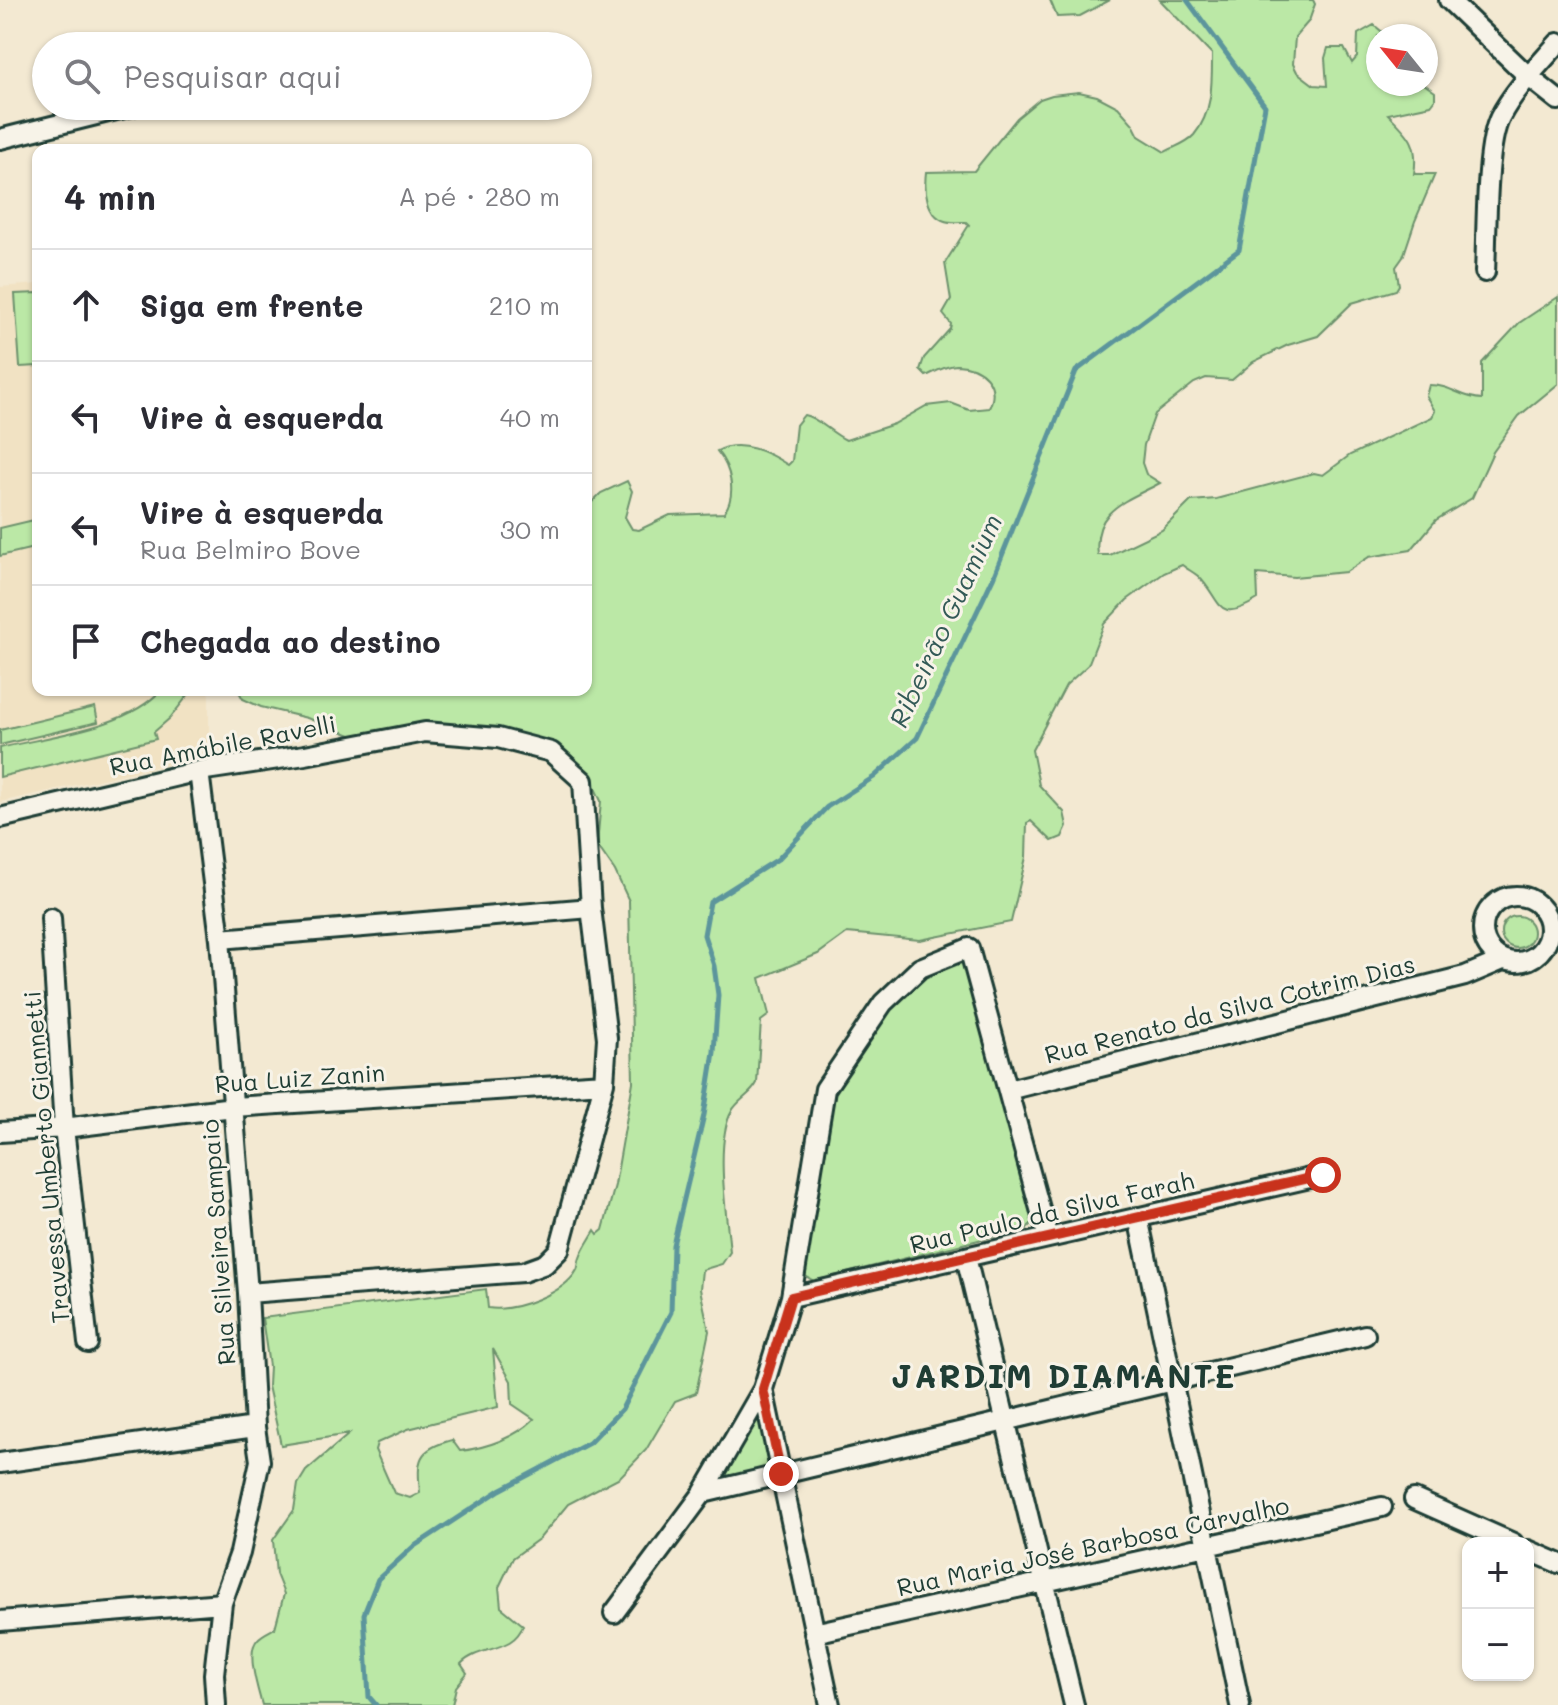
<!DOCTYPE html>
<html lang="pt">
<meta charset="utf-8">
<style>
:root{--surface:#fff;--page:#f7f7f7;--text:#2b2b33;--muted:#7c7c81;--line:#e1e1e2}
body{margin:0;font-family:Mali,sans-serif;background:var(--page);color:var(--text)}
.controls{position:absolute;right:24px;bottom:24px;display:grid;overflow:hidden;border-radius:16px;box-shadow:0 2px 6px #0004}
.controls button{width:72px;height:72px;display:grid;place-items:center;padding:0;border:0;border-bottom:2px solid var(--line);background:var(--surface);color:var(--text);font:40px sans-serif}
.compass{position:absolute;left:1366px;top:24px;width:72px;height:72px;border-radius:50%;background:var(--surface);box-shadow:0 2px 6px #0004;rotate:300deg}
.stop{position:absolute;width:24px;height:24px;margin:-18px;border:6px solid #c8321e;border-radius:50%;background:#fff}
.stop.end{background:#c8321e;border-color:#fff;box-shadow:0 2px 8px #0008}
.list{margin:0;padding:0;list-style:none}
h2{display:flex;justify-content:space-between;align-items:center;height:104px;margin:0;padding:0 32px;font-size:34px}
h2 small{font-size:26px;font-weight:400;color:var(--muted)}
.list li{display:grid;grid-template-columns:52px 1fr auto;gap:24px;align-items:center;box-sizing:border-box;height:112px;padding:0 32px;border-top:2px solid var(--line)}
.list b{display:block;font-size:30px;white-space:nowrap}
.list p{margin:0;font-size:26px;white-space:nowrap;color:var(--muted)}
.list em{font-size:26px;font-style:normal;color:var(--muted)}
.icon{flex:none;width:44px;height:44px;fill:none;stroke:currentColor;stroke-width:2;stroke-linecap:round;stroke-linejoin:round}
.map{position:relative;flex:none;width:1558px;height:1705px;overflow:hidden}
.search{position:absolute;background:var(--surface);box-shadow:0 2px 6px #0004;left:32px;top:32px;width:560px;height:88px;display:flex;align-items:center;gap:20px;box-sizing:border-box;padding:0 28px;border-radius:44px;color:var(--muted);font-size:30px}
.panel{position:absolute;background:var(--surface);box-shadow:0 2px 6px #0004;left:32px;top:144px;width:560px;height:552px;border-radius:16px}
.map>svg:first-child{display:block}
.built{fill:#f1e2c3}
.green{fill:#bbe8a6;stroke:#6d926d;stroke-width:2;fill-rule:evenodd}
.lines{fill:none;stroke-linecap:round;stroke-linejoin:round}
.stream{stroke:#5b959c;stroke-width:5}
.minor-casing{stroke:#1f3d34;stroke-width:24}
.minor{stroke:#f7f3e8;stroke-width:18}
.route{stroke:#c8321e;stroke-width:10}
.labels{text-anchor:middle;stroke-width:6;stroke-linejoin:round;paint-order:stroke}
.street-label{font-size:24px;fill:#1f3d34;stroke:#f7f3e8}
.water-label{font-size:26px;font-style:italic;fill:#335a57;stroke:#f7f3e8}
.district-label{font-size:32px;font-weight:bold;letter-spacing:2px;fill:#1f3d34;stroke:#f7f3e8}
</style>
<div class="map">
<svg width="1558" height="1705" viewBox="0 0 1558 1705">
<rect width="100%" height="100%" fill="#f3e9d2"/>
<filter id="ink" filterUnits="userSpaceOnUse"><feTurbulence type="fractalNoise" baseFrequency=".0125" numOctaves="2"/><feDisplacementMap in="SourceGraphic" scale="16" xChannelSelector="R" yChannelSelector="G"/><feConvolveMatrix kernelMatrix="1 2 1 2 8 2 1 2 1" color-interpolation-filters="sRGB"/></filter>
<g filter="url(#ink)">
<path class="built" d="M38,284V690H209V755L0,802V287Z"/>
<path class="green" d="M1050,0H1110L1080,16L1057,17Z
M1160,0H1313L1315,4L1309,21L1295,37L1293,64L1297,72L1314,85L1327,86L1325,58L1328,48H1344L1352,63L1357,57L1358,34L1374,25L1387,36H1378V84H1424L1435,92V100L1431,105L1388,114C1409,135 1419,143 1414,174H1435L1415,221L1403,257L1396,267L1399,285L1396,290L1352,303L1318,336L1288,345L1253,362L1232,380L1206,378L1194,383L1155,414L1144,445L1142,463L1146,474L1160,483C1127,501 1092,509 1098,555H1110L1162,530L1191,501L1216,499L1314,473L1323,475L1350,455L1432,417L1435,411L1426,396L1429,385C1452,385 1460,398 1482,399V363L1519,323L1558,297V384L1519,416L1493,452L1472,498L1436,520L1411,550L1369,557L1346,572L1294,577L1257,574L1258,599C1215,626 1222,599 1198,576C1193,572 1187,569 1182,565L1164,573L1127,600L1104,624L1088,665L1066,685L1032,750L1039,785L1064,812L1067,826L1062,837L1052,841L1031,821L1027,823L1026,857L1011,922L920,940L847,933L818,954L760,978L769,1015L761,1021L757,1083C751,1095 738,1100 732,1111C714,1141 727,1216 730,1252L722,1264L702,1270L700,1289L709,1331L696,1393L675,1401L646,1450L620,1477L568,1504L540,1538L513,1558L499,1587L501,1607L523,1625C514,1653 479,1645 461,1664L467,1673L456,1687L452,1705H262C258,1690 245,1651 258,1639C262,1634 270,1631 275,1628L284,1594L276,1574L273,1540L294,1510L298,1484L306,1471L349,1434L281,1445L268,1386L269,1366L262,1318L486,1289L488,1308C514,1312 564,1294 577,1270C578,1269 579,1259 580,1258C583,1248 590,1239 595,1230L598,1234L603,1230L615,1185L633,1082L629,901L615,871L597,845L601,801L594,786L538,757L506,749L356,737L307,718L261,707L243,699L238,690H586V508L601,493L627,481L632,491L625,517L632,529L639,530L670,515L724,513C737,494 731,468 717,451C740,438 768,452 788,465L792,461L796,425L804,415C817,417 831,433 846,440L894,424L926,406L951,403L969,410L989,408C1001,383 981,366 957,365C947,365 935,372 926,376L920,370L924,358L950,329L951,324L943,314L951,300L945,263L969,225L966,222C960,222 950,223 945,221C926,215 924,188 926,172L974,171L1017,118L1040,99L1052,95L1079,92L1097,96L1118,107L1133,124L1139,136L1165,152C1174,147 1187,143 1194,135C1213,112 1212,83 1212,54ZM493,1349L511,1381L512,1404L534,1419C515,1438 486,1448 460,1451L452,1440C417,1449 417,1460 420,1493L410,1498L394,1493L375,1450L377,1443L408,1429L498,1407Z
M38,293V366L20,367L15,294Z
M38,519V547L0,556V528Z
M161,690H192L170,718L154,732L156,739L0,777V748C49,736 128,728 161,690Z
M95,707L98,722L0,745V730Z
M1501 932a16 16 0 1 1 32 0a16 16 0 1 1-32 0Z
M959,958L967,959L1034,1215L1032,1223L1027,1228L814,1281L802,1274L836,1088L886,1012L923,976Z
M757,1410L772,1467L719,1480Z"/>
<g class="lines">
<path class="stream" d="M376,1705L369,1697L364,1614L378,1579L413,1547L500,1490L589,1443L622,1409L671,1312L673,1245L704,1115L714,1052L718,995L714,966L704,935L710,902L778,859L827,807L874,777L917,738L993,578L1076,371L1239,250L1265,106L1187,0"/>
<g class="minor-casing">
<path id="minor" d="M1449,0L1529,77L1558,100
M0,139L132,106
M1485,272C1487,236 1485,146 1500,117C1514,90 1538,66 1558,43
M199,771L220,939L248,1293L255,1427L260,1461L240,1553L222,1603L214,1674L216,1705
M0,818L199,771L305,755L425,732L498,738L551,752L583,781L591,908L607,1038L604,1083L559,1250L545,1264L523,1272L248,1293
M1483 929a33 33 0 1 1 66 0a33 33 0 1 1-66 0Z
M51,918L64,1128L88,1343
M220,939L591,908
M1008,1090L1465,976L1503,960
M0,1132L64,1128L233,1107L604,1083
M1138,1217L1240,1705
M966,1257L1074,1705
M791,1297L1323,1175
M763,1389L830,1705
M0,1463L255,1427
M703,1493L1365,1335
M1414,1499L1513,1543
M1528,1550L1558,1563
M614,1613L703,1493L763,1389L791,1297L825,1089L883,1003L920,968L969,948L1048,1238
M0,1621L222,1603
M814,1633L1382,1507"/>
</g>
<use href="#minor" class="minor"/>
</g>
</g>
<g class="lines" filter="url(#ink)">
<path class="route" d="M781,1474L763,1389L791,1297L1323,1175"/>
</g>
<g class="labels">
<g class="street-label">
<text transform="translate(223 746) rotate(-11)" y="8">Rua Amábile Ravelli</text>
<text transform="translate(1230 1010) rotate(-14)" y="8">Rua Renato da Silva Cotrim Dias</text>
<text transform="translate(300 1079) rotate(-4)" y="8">Rua Luiz Zanin</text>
<text transform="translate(47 1157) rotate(-95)" y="8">Travessa Umberto Giannetti</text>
<text transform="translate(1052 1213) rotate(-13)" y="8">Rua Paulo da Silva Farah</text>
<text transform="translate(219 1242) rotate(-94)" y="8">Rua Silveira Sampaio</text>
<text transform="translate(1093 1547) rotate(-12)" y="8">Rua Maria José Barbosa Carvalho</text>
</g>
<g class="water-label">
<text transform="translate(946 621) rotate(-65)" y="9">Ribeirão Guamium</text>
</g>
<g class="district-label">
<text x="1064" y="1388">JARDIM DIAMANTE</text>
</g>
</g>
</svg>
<div class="controls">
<button>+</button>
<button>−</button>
</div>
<svg class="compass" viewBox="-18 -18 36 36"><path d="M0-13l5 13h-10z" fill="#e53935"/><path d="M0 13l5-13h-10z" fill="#7c7c81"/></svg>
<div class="stop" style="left:1323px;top:1175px"></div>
<div class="stop end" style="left:781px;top:1474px"></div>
<div class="search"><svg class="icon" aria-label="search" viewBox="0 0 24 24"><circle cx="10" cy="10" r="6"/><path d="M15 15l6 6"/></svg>Pesquisar aqui</div>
<section class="panel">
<h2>4 min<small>A pé · 280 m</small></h2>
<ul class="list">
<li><svg class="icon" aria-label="ahead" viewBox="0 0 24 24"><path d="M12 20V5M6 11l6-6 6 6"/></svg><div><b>Siga em frente</b></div><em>210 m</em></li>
<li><svg class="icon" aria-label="left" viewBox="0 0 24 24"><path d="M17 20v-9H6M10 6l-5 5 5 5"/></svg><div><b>Vire à esquerda</b></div><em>40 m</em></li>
<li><svg class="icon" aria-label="left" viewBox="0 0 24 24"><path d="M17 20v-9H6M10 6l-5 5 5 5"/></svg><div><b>Vire à esquerda</b><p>Rua Belmiro Bove</p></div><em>30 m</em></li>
<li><svg class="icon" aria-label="arrive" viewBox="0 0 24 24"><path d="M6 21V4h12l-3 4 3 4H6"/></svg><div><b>Chegada ao destino</b></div></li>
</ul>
</section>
</div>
